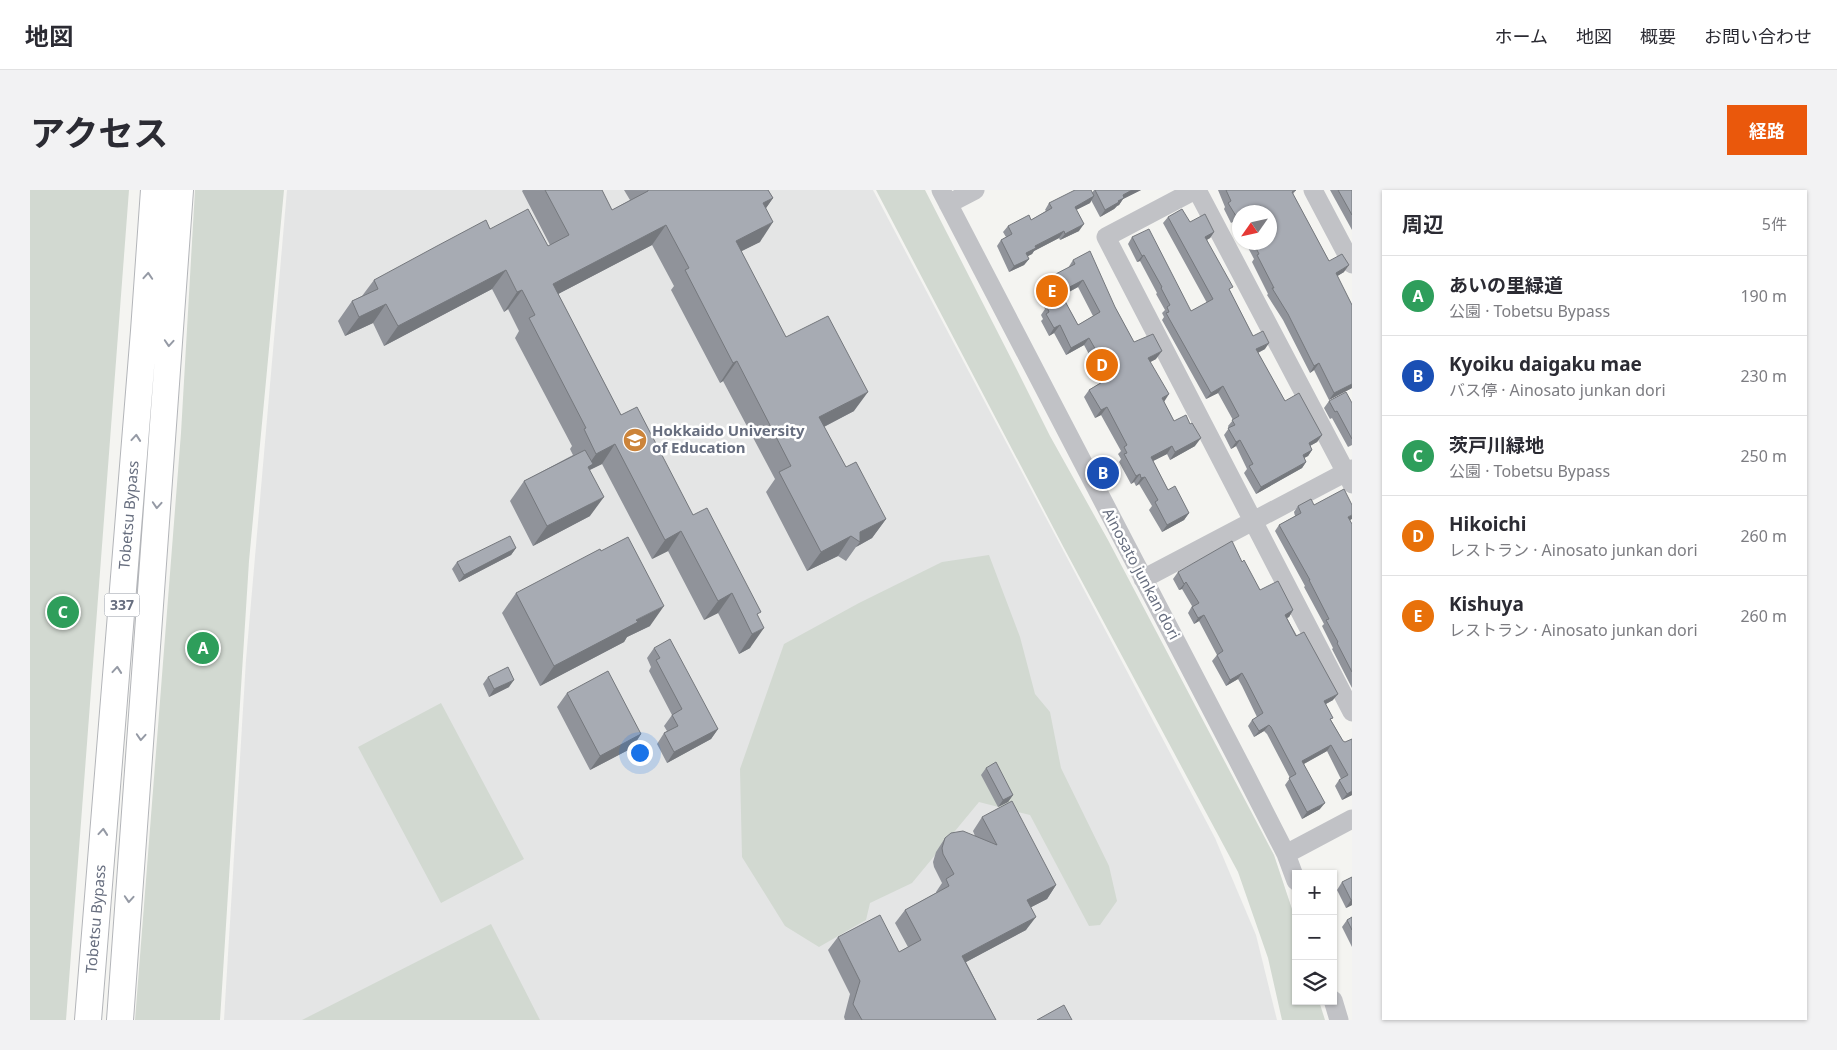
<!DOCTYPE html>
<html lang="ja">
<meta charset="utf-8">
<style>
:root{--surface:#fff;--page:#f2f2f3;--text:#2b2b33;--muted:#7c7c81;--line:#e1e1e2;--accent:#ea580c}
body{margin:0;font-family:"Noto Sans","Noto Sans JP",sans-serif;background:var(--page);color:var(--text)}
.controls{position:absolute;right:15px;bottom:15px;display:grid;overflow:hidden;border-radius:0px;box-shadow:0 1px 4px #0004}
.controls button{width:45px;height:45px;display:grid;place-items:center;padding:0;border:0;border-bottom:1px solid var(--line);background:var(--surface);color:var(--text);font:25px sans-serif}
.compass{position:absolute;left:1202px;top:15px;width:45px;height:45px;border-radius:50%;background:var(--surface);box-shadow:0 1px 4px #0004;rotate:236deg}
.you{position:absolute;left:609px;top:562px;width:18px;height:18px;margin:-12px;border:4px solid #fff;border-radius:50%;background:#1a73e8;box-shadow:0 0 0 8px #1a73e833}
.badge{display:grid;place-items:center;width:32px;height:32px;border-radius:50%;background:var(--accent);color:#fff;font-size:16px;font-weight:700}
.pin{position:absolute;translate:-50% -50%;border:2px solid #fff;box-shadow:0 1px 5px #0006}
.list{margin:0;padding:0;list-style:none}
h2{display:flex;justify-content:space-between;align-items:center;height:65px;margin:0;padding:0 20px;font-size:21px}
h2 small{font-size:16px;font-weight:400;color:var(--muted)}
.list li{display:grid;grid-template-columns:32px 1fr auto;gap:15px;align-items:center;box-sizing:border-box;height:80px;padding:0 20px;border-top:1px solid var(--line)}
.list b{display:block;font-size:19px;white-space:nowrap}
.list p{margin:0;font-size:16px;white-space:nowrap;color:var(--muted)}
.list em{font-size:16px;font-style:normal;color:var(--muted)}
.icon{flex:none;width:28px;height:28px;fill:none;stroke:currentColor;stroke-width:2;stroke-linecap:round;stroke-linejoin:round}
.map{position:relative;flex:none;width:1322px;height:830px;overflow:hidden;border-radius:0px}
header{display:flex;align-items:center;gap:30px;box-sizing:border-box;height:70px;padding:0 25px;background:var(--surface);border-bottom:1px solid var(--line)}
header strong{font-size:24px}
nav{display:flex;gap:28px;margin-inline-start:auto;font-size:18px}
.intro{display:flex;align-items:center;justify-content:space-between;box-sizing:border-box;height:120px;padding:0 30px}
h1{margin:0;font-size:35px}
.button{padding:12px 22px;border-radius:0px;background:var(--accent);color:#fff;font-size:18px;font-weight:700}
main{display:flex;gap:30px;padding:0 30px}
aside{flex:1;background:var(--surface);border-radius:0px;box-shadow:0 1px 4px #0004}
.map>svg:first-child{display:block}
.built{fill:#e4e5e5}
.green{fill:#d2d9d1}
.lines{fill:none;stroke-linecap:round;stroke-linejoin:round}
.highway-casing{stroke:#b3b5b9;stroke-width:28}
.minor{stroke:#c1c2c6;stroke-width:19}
.highway{stroke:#fff;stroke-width:26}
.wall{fill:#90939a;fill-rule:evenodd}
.shaded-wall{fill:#75787d}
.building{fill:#a7abb3;stroke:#75787d;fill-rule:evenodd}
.oneway{stroke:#959aa5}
.labels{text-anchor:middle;stroke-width:5;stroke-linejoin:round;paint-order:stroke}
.shield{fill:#fff;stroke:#959aa5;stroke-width:1}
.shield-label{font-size:14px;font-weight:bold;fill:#676e7f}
.poi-label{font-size:15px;font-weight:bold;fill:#676e7f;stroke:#fff;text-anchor:start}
.street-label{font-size:15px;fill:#676e7f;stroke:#fff}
</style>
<header>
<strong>地図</strong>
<nav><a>ホーム</a><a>地図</a><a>概要</a><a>お問い合わせ</a></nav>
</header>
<div class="intro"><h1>アクセス</h1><a class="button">経路</a></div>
<main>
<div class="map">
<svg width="1322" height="830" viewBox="0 0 1322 830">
<rect width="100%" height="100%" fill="#f4f4f1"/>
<path class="built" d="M257,0H843L1185,648L1226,745L1247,830H194L216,470Z"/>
<path class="green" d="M0,0H99L36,830H0Z
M165,0H254L219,371L190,830H105L151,243Z
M846,0H895L987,180L1020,246L1078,350L1244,665L1266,731V811H1289L1295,830H1252L1238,768L1208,682L1034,358Z
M959,365L990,447L1005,504L1020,522L1031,578L1079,676L1087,711L1070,735L1059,736L1000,625L949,612L882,693L840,713L836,730L789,757L755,736L712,667L710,579L754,454L829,413L912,372Z
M411,513L494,669L411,713L328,557Z
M461,734L510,830H272Z"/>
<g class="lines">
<g class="highway-casing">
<path id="highway" d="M58,830L114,141L124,0
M90,830L150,0"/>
</g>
<path class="minor" d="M911,0L1213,580L1256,664L1266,691
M1165,0L1076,47L1322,522
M1167,0L1322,294
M1283,0L1322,74
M918,14L945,0
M1113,389L1322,279
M1256,664L1322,629
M1303,810L1309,830"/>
<use href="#highway" class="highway"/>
</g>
<path class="wall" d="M493,0H572L582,20L600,10L594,0H738L743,8L736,18L730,52L711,61L756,147L824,221L794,237L816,277L856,329L842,348L826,357L816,371L808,366L777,381L736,302L745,289L693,191L690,193L641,100L644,96L622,55L528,104L591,225L663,325L728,426L720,458L709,464L688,423L674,430L638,361L622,369L572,274L560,280V326L503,356L480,311L494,291L543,265L540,259L542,256L485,148L489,141L478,119L474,122L462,99L354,156L343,133L315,146L308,131L322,111L332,106L344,90L460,39L518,56L520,55L492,1Z
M1064,0H1111L1093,9L1089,15L1087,16L1084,19L1070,27L1061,10L1060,13L1046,20L1049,41L1030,50L1029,48L1004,61L1002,64L997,66L999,69L994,75L979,82L967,56L971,50L976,47L973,42L978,36L1001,30L1016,21L1015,20L1019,13L1062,3Z
M1188,0H1266L1263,4L1299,71L1314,82L1307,86L1322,115V198L1299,210L1284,180L1280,183L1253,130L1237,105L1238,104L1222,72L1224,69L1215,52H1240L1210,22V43L1203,32L1201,33L1194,19L1195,17Z
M1300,0H1322V40Z
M1138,27L1160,32L1184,42L1180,48L1177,50L1200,101L1223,146L1235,159L1228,163L1255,211L1292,245L1287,252L1280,256L1282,260L1278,266L1274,268L1276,272L1272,278L1226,304L1214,283L1217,279L1206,256L1201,259L1194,245L1199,238L1198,236L1203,230L1188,203L1176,209L1132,130L1134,127L1132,123L1135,120L1126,104L1127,103L1110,71L1107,72L1098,54L1102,47L1161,121L1177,113L1133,33Z
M1043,70L1085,117L1104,152L1126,169L1120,172L1134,212L1144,231L1165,256L1140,270L1137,264L1123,271L1138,300L1159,323L1154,330L1132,342L1119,320L1122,316L1109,294L1106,296L1104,292L1101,294L1089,272L1091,269L1088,264L1091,261L1071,225L1065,228L1054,207L1059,200L1072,192L1068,185L1069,183L1054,155L1036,165L1024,143L1019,146L1011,131L1013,129L1011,125L1015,119L1006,102L1012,94L1015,92L1018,88L1038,78ZM1048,97L1063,126L1048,135L1032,106Z
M1299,211L1322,213V255L1318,257L1302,228L1300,229L1294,218Z
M1284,315L1320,330L1322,334V498L1302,459L1303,458L1292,436L1294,434L1274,397L1275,396L1245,341L1249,335L1265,326L1264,322L1268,316Z
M486,358L481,365L429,392L422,379L427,372Z
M1212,372L1230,400L1263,420L1259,427L1257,428L1303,510L1296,514L1301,530L1313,551L1322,605L1312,610L1305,596L1309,590L1311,589L1297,561L1274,574L1290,619L1272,629L1255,595L1260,588L1237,544L1234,541L1224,547L1218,536L1222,530L1227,527L1212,496L1208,489L1196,496L1182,471L1187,465L1169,431L1164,434L1158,423L1162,416L1152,399L1149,400L1143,389L1148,382Z
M486,403L620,436L597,447L594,452L510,496L472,423Z
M624,458L688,539L681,549L637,573L627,554L634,543L637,541L634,536L642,525L619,481L621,477L617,468Z
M458,487L479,497L459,507L453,494Z
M537,503L611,544L602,558L560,580L527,517Z
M956,578L983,605L978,612L968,617L951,585Z
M952,627L1026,695L1017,709L1001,717L996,740L936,772L966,830H815L814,827L820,804L798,760L808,747L869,762L878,757L865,733L875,720L906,703V702L912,693L904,677L903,672L906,662L915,648L945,646L943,641Z
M1322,687V715L1316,718L1307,700L1312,692Z
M1322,727V757L1312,737L1317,730Z"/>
<path class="shaded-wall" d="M1102,0H1111L1093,9L1089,15L1087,16L1084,19L1070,27L1075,20L1093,5Z
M1064,6L1060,13L1040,23L1045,17Z
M743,8L729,28L733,13Z
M743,32L730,52L692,71L706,51Z
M1054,34L1049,41L1030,50L1035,44Z
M636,35L622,55L509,114L523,94Z
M1034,41L1029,48L1004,61L1002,64L991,70L996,63L1005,56Z
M1184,42L1180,48L1170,53L1175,47Z
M1114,65L1110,71L1107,72L1112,66Z
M999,69L994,75L979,82L984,76Z
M1319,75L1314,82L1301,90L1306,83Z
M476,80L462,99L354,156L368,136Z
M1053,90L1048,97L1025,109L1030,102Z
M492,100L478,119L474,122L487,102Z
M356,114L343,133L315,146L329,127Z
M1030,135L1024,143L1019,146L1024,138Z
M1059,148L1054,155L1036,165L1041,158Z
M1239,153L1235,159L1221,166L1226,159Z
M1132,161L1126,169L1113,176L1118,168Z
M707,171L693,191L690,193L703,173Z
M1289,173L1284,180L1280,183L1284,176Z
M1322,194V198L1299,210L1304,203Z
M1193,196L1188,203L1176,209L1181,203Z
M838,202L824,221L776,246L789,227Z
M1139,204L1134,212L1132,208Z
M1077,217L1071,225L1065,228L1071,220Z
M1292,245L1287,252L1274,259L1279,253Z
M1171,248L1165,256L1140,270L1145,262Z
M1210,250L1206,256L1201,259L1206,252Z
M585,254L572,274L553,283L566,264Z
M1142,256L1137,264L1115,275L1121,267Z
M1282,260L1278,266L1268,271L1273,265Z
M1276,272L1272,278L1226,304L1231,297Z
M1110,284L1104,292L1101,294L1106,286Z
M1115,287L1109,294L1106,296L1111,288Z
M574,307L560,326L503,356L517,336Z
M1159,323L1154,330L1132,342L1137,335Z
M1322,325V329L1314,334L1318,327Z
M856,329L842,348L826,357L830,352V342Z
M651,341L638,361L622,369L635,350Z
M821,346L808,366L777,381L791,362Z
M486,358L481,365L429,392L434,385Z
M1156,392L1152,399L1149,400L1154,394Z
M702,403L688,423L674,430L688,411Z
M634,416L620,436L597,447L594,452L510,496L524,476L606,430Z
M1263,420L1259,427L1251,431L1255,425Z
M1174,425L1169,431L1164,434L1168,428Z
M734,438L720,458L709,464L722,444Z
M1212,483L1208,489L1196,496L1200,490Z
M484,490L479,497L459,507L464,499Z
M1308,504L1303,510L1290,517L1294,511Z
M1239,535L1234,541L1224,547L1229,541Z
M688,539L681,549L637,573L644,562Z
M611,544L602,558L560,580L570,566Z
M1301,555L1297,561L1268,577L1272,571Z
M1322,601V605L1312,610L1317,604Z
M983,605L978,612L968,617L973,610Z
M1295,613L1290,619L1272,629L1277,622Z
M1026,695L1017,709L988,724L997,710Z
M1321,710H1322V715L1316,718Z
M1006,727L996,740L923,779L932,766Z"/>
<path class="building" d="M515,0H572L582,20L618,1V0H738L743,8L733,13L743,32L706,51L756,147L798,126L838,202L789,227L816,277L826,272L856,329L830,342V352L821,346L791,362L749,282L761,276L707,171L703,173L655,80L659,78L636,35L523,94L591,225L607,217L663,325L677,318L731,422L727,424L734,438L722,444L702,403L688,411L651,341L635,350L585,254L566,264L554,239L556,238L499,128L505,125L492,100L487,102L476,80L368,136L356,114L329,127L322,111L348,99L344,90L407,56L456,30L460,39L498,19L518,56L539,45Z
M1045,0H1061L1064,6L1045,17L1054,34L1035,44L1034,41L1005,56L1006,58L996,63L999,69L984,76L971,50L982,44L978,36L999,25L1001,30L1022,18L1019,13Z
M1065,0H1102L1093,5L1094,8L1088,11L1089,12L1075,20Z
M1196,0H1266L1262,2L1299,71L1312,64L1319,75L1306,83L1322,115V194L1304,203L1289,173L1284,176L1258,124L1242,98H1244L1227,65L1229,64L1223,52H1240V22H1210V28L1208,25L1206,26L1198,13L1201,11Z
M1308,0H1322V25Z
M1152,19L1160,32L1175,24L1184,42L1175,47L1203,97L1199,99L1223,146L1233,141L1239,153L1226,159L1255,211L1269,203L1292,245L1279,253L1282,260L1273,265L1276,272L1231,297L1219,276L1223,274L1210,250L1206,252L1198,238L1205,235L1202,230L1209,226L1193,196L1181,203L1136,123L1139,122L1137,117L1140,115L1131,98L1132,97L1114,65L1112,66L1102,47L1119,39L1161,121L1183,109L1138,27Z
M1060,61L1085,117L1104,152L1123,144L1132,161L1118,168L1139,204L1132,208L1144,231L1156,225L1160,234L1162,233L1171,248L1145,262L1142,256L1121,267L1138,300L1145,296L1159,323L1137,335L1125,312L1128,310L1115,287L1111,288L1110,284L1106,286L1094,264L1097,263L1094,257L1097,255L1077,217L1071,220L1059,200L1079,188L1073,177L1075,176L1059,148L1041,158L1030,135L1024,138L1016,124L1019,122L1017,117L1022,114L1012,94L1019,90L1018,88L1045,74L1043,70ZM1053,90L1070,122L1048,135L1030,102Z
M1316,202L1322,213V249L1307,221L1305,222L1299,211Z
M555,260L563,274L558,277L574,307L517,336L494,291Z
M1314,299L1322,315V325L1318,327L1322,334V482L1307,453L1308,452L1296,430L1299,429L1279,390H1280L1249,335L1271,323L1268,316L1281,309L1284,315Z
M480,346L486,358L434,385L427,372Z
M598,347L634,416L606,430L608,432L524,476L486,403L570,359L571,361Z
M1202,351L1212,372L1214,370L1230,400L1248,391L1263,420L1255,425L1266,446L1274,442L1308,504L1294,511L1303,528L1300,529L1313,551L1315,552L1322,549V601L1317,604L1309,590L1318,585L1301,555L1272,571L1295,613L1277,622L1259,588L1266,584L1241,537L1239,535L1229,541L1222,530L1233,523L1216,490L1212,483L1200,490L1187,465L1193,461L1174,425L1168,428L1162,417L1169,413L1156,392L1154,394L1148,382Z
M640,449L688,539L644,562L634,543L648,536L642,525L652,519L626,470L630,468L624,458Z
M478,477L484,490L464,499L458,487Z
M578,481L611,544L570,566L537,503Z
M966,572L983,605L973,610L956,578Z
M982,611L1026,695L997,710L1006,727L932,766L966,830H832L823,814L830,791L808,747L850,725L869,762L891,750L875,720L919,696L916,689L924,684L913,664L912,658L915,648L921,643L933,641L967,655L952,627Z
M1322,687V710H1321L1312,692Z
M1322,727V740L1317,730Z
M1034,815L1042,830H1007Z"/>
<defs><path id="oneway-chevron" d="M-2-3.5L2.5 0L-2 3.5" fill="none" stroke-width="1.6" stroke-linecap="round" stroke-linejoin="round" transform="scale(1.25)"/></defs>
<g class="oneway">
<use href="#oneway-chevron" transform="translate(118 86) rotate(-86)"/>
<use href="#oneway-chevron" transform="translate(139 153) rotate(94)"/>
<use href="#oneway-chevron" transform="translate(106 248) rotate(-85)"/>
<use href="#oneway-chevron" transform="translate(127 315) rotate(94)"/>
<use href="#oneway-chevron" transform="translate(87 480) rotate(-85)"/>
<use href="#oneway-chevron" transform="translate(111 547) rotate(94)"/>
<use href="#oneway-chevron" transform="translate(73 642) rotate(-85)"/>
<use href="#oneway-chevron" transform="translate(99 709) rotate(94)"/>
</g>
<defs>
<g id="university-disc" transform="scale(1.25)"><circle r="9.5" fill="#cc843a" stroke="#fff"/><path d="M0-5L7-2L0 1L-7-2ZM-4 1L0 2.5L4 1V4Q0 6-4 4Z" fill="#fff"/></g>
</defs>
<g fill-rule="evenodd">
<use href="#university-disc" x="605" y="250"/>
</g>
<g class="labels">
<rect class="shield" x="74.5" y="403.5" width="35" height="23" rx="4"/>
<g class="shield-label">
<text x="92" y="420">337</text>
</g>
<g class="poi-label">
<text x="622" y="246">Hokkaido University<tspan x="622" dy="17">of Education</tspan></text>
</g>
<g class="street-label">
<text transform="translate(99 325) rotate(-85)" y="5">Tobetsu Bypass</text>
<text transform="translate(1111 384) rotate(62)" y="5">Ainosato junkan dori</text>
<text transform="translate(66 729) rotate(-85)" y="5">Tobetsu Bypass</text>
</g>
</g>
</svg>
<div class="controls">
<button>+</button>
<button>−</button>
<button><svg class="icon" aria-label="layers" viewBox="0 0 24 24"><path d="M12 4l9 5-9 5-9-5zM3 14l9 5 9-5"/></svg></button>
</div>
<svg class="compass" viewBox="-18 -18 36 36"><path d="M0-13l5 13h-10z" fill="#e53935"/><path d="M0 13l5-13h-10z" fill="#7c7c81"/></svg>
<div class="you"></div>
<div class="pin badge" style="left:173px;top:458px;background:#2e9e5b">A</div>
<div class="pin badge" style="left:1073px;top:283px;background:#1a4fb4">B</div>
<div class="pin badge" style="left:33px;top:422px;background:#2e9e5b">C</div>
<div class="pin badge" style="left:1072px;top:175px;background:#e8710a">D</div>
<div class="pin badge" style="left:1022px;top:101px;background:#e8710a">E</div>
</div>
<aside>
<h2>周辺<small>5件</small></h2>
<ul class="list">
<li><span class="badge" style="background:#2e9e5b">A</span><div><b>あいの里緑道</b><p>公園 · Tobetsu Bypass</p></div><em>190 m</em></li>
<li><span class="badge" style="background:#1a4fb4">B</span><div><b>Kyoiku daigaku mae</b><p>バス停 · Ainosato junkan dori</p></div><em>230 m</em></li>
<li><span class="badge" style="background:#2e9e5b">C</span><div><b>茨戸川緑地</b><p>公園 · Tobetsu Bypass</p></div><em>250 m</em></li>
<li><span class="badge" style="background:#e8710a">D</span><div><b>Hikoichi</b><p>レストラン · Ainosato junkan dori</p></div><em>260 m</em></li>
<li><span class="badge" style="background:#e8710a">E</span><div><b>Kishuya</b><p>レストラン · Ainosato junkan dori</p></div><em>260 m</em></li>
</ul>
</aside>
</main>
